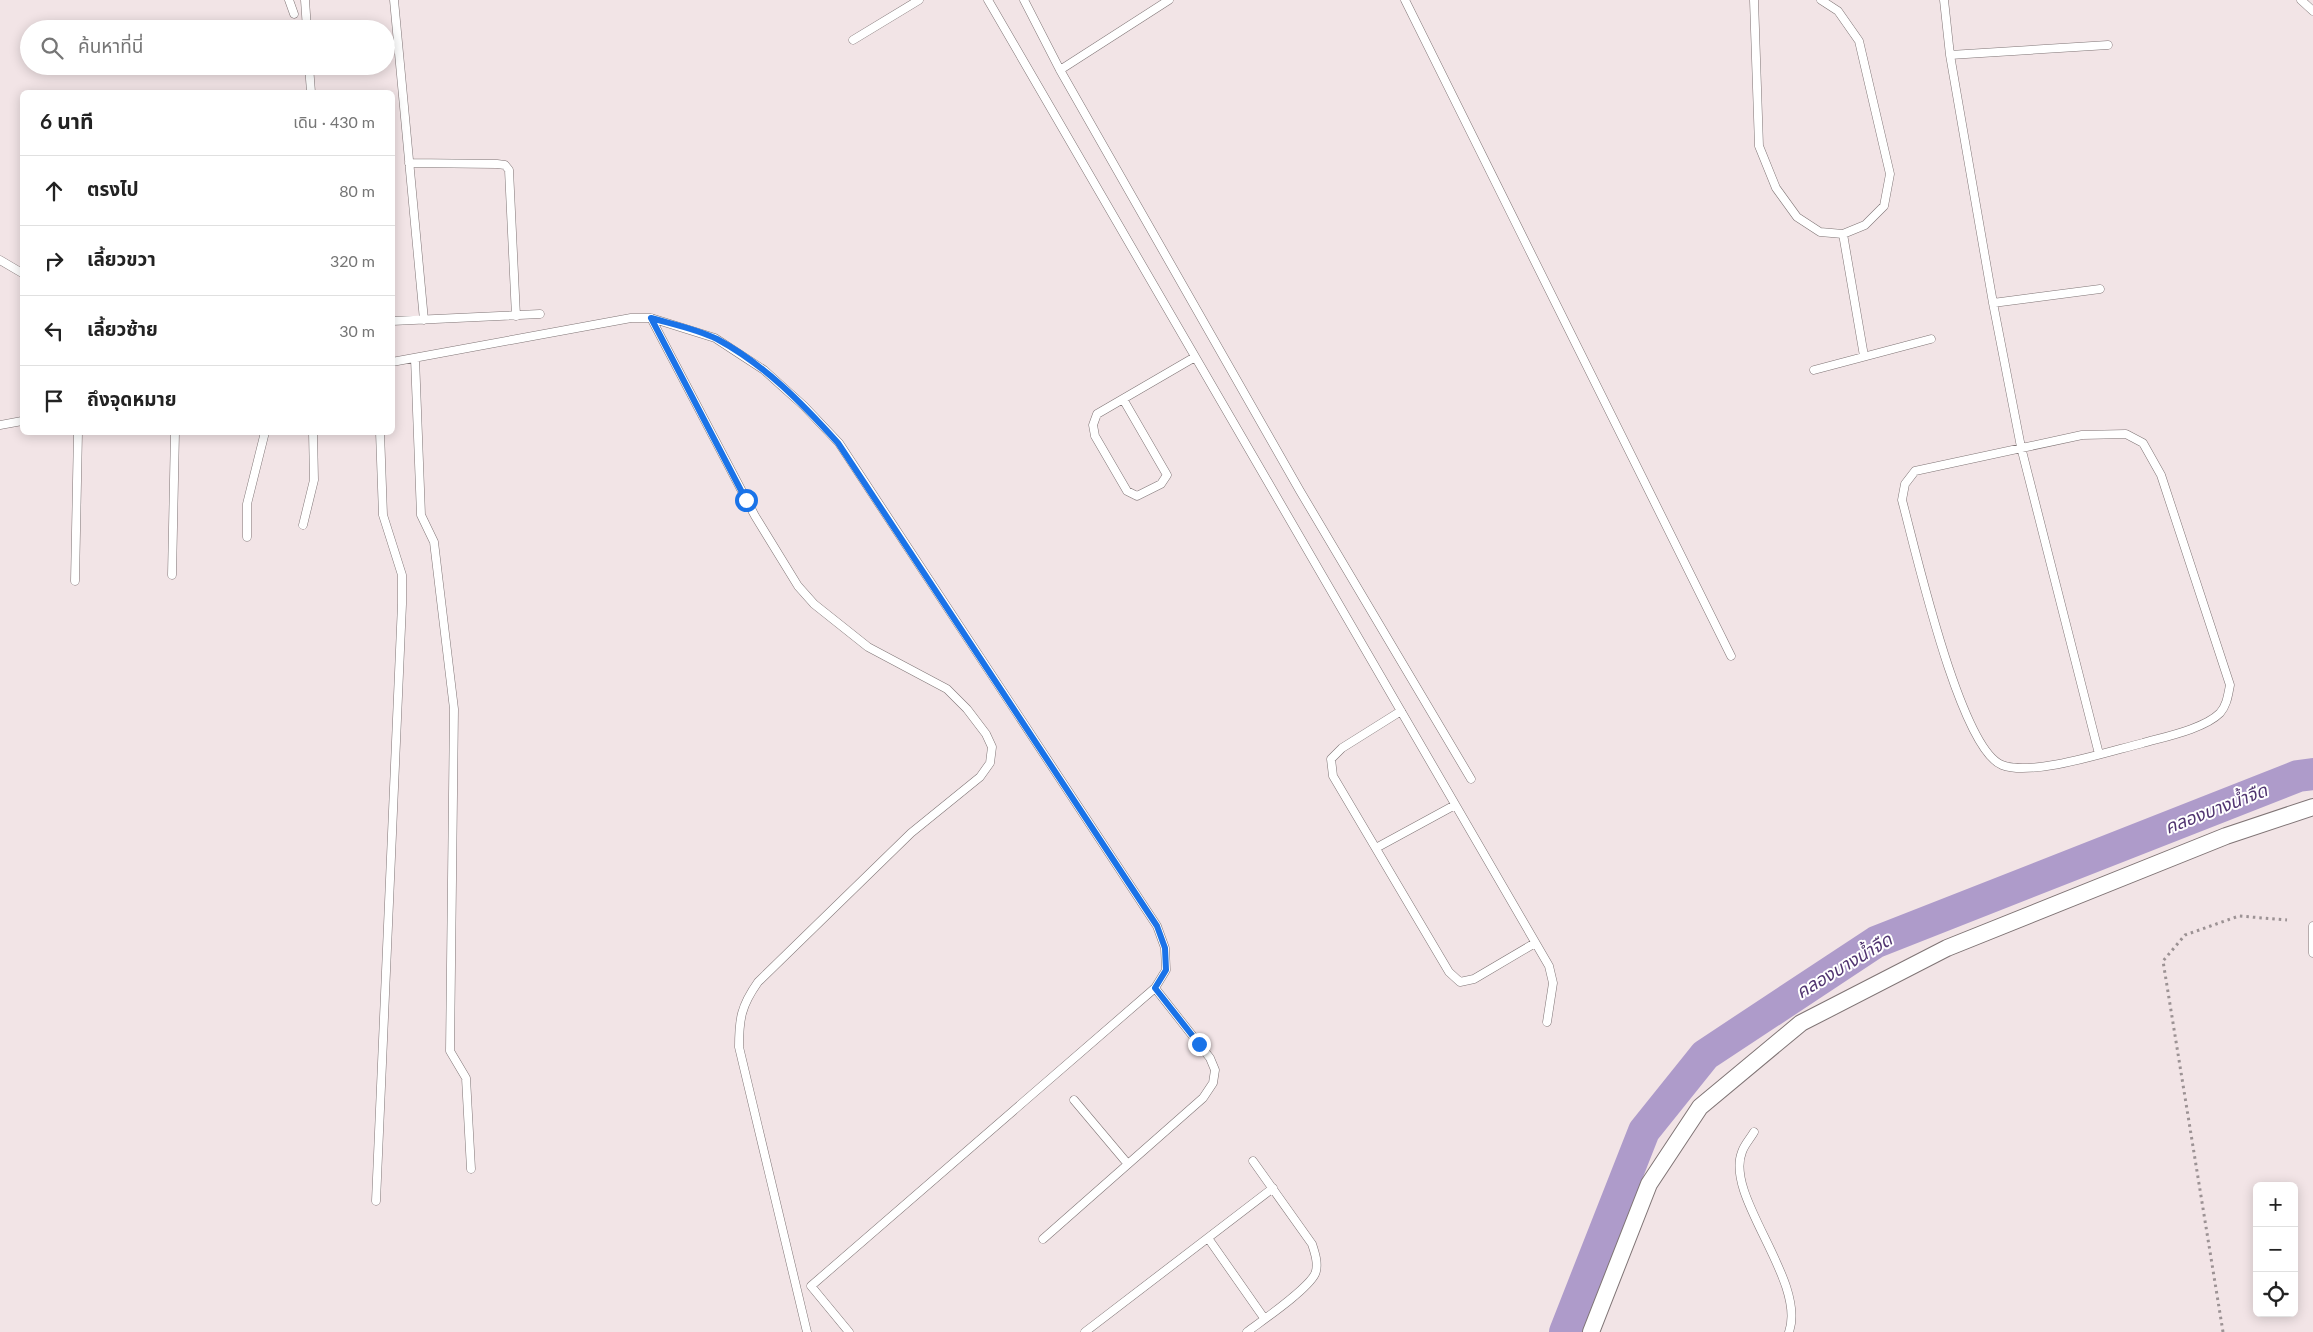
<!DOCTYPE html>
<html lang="th">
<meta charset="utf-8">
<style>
:root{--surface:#fff;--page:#f6f6f6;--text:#222;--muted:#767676;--line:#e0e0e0}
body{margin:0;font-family:Lato,"Noto Sans Thai",sans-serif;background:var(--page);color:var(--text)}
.controls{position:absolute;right:15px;bottom:15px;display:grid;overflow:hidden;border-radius:8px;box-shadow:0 2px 12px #0003}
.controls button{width:45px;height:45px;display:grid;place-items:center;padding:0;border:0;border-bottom:1px solid var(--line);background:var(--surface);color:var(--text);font:25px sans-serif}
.stop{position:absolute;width:15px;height:15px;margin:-11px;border:4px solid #1a73e8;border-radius:50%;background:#fff}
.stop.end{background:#1a73e8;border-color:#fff;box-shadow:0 1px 5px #0008}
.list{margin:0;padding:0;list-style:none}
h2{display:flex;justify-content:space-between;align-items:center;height:65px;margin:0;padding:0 20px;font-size:21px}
h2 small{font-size:16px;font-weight:400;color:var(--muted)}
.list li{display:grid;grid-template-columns:32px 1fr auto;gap:15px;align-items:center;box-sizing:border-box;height:70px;padding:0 20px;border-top:1px solid var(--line)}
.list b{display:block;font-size:19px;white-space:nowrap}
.list em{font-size:16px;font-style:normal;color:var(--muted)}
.icon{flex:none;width:28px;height:28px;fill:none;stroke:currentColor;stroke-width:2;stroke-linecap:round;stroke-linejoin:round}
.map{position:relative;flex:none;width:2313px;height:1332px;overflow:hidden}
.search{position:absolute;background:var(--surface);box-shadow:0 2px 12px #0003;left:20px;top:20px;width:375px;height:55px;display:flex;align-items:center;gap:12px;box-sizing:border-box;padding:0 18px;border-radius:28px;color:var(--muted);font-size:19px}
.panel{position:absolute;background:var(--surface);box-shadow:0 2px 12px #0003;left:20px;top:90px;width:375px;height:345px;border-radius:8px}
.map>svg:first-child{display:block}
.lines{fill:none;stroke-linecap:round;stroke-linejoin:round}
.river{stroke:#ae9bca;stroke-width:32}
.lane-casing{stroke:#7f7475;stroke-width:9}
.street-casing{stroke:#7f7475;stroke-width:18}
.path{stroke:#9c9294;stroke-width:3;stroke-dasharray:2.5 4;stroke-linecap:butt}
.lane{stroke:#fff;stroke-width:8}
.street{stroke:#fff;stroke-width:16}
.route{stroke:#1a73e8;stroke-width:6}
.labels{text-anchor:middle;stroke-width:4;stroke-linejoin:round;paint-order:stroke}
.water-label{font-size:18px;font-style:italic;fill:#503470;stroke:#fff}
</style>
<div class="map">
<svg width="2313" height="1332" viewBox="0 0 2313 1332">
<rect width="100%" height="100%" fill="#f2e4e6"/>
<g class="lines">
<path class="river" d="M1565,1332L1644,1131L1705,1055L1876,942L2298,776L2313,774"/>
<g class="lane-casing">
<path id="lane" d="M289,0L294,14
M305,0L307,29
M394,0L424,320
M988,0L1549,966L1553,983L1547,1022
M1024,0L1060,70L1300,491L1471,779
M1405,0L1731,656
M1754,0L1759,146L1776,188L1797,217L1820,232L1843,234L1865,225L1884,206L1890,174L1859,41L1838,11L1821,0
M1944,0L1950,55L1993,303L2021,447L2099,754
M2301,0L2313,11
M853,40L919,0
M1950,55L2108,45
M309,66L311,92
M1060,70L1169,0
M409,163L497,164L505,165L509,170L516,316
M1843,234L1864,356
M0,260L22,273
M1993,303L2100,289
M651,318L755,516L798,586L814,604L868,647L947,689L967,709L986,734L992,747L990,763L980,777L911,833L758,982C741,1006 739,1019 739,1047L807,1332
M392,321L540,314
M415,358L421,515L434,542L454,709L450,1051L466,1078L471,1169
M392,362L631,318H651L715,338L764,370L804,406L839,443L1157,926L1165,948L1166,970L1155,988L811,1286L849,1332
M1814,370L1931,339
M1123,399L1167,475L1161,484L1137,496L1127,491L1095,436L1093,425L1097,414L1195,357
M0,425L22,421
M2126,434L2143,443L2161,475L2230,685C2228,695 2227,705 2220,713C2204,729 2164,737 2143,743C2110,751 2032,777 2002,765C1960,749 1915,548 1902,500L1905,484L1915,471L2082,435Z
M303,525L314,480L313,432
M247,537V504L265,432
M172,575L175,432
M75,581L78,432
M1401,711L1342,748L1331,759L1333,776L1449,972L1460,982L1474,979L1535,943
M1376,848L1455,805
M2313,926V953
M1074,1100L1127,1163
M1754,1132C1750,1139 1744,1145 1742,1152C1724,1196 1807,1281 1789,1332
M376,1201L402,604V575L383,515L380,432
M1208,1238L1264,1318
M1043,1239L1203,1098L1213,1083L1215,1070L1210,1058L1155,988
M1085,1332L1273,1188
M1247,1332C1263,1320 1307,1290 1315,1274C1319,1265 1315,1253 1312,1244L1253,1161"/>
</g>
<g class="street-casing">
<path id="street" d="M1591,1332L1649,1184L1700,1107L1801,1023L1947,948L2226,836L2313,807"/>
</g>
<path class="path" d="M2223,1332L2163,961L2185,935L2239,916L2287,920"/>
<use href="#lane" class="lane"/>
<use href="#street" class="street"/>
</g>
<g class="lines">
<path class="route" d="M746,500L651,318C672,324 697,329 717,339C765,365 802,403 838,443L1157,926L1165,948L1166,970L1155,988L1199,1044"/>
</g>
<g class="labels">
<g class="water-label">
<text transform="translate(2216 809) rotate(-21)" y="6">คลองบางน้ำจืด</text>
<text transform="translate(1844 966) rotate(-31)" y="6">คลองบางน้ำจืด</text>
</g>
</g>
</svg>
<div class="controls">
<button>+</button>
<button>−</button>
<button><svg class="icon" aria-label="locate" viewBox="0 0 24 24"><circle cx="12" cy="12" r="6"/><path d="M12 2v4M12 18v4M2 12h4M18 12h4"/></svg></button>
</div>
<div class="stop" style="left:746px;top:500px"></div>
<div class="stop end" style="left:1199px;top:1044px"></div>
<div class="search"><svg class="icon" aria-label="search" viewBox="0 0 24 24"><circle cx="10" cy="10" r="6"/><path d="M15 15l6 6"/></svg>ค้นหาที่นี่</div>
<section class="panel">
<h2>6 นาที<small>เดิน · 430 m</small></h2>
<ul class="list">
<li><svg class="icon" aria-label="ahead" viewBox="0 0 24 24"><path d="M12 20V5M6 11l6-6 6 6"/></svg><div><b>ตรงไป</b></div><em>80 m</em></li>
<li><svg class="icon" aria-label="right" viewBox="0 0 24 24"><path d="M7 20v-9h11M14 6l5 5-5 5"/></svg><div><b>เลี้ยวขวา</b></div><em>320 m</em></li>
<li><svg class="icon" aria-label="left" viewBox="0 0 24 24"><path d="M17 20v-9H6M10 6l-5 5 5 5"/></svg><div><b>เลี้ยวซ้าย</b></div><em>30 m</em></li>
<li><svg class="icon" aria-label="arrive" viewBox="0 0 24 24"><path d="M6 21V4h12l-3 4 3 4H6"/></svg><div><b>ถึงจุดหมาย</b></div></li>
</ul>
</section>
</div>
